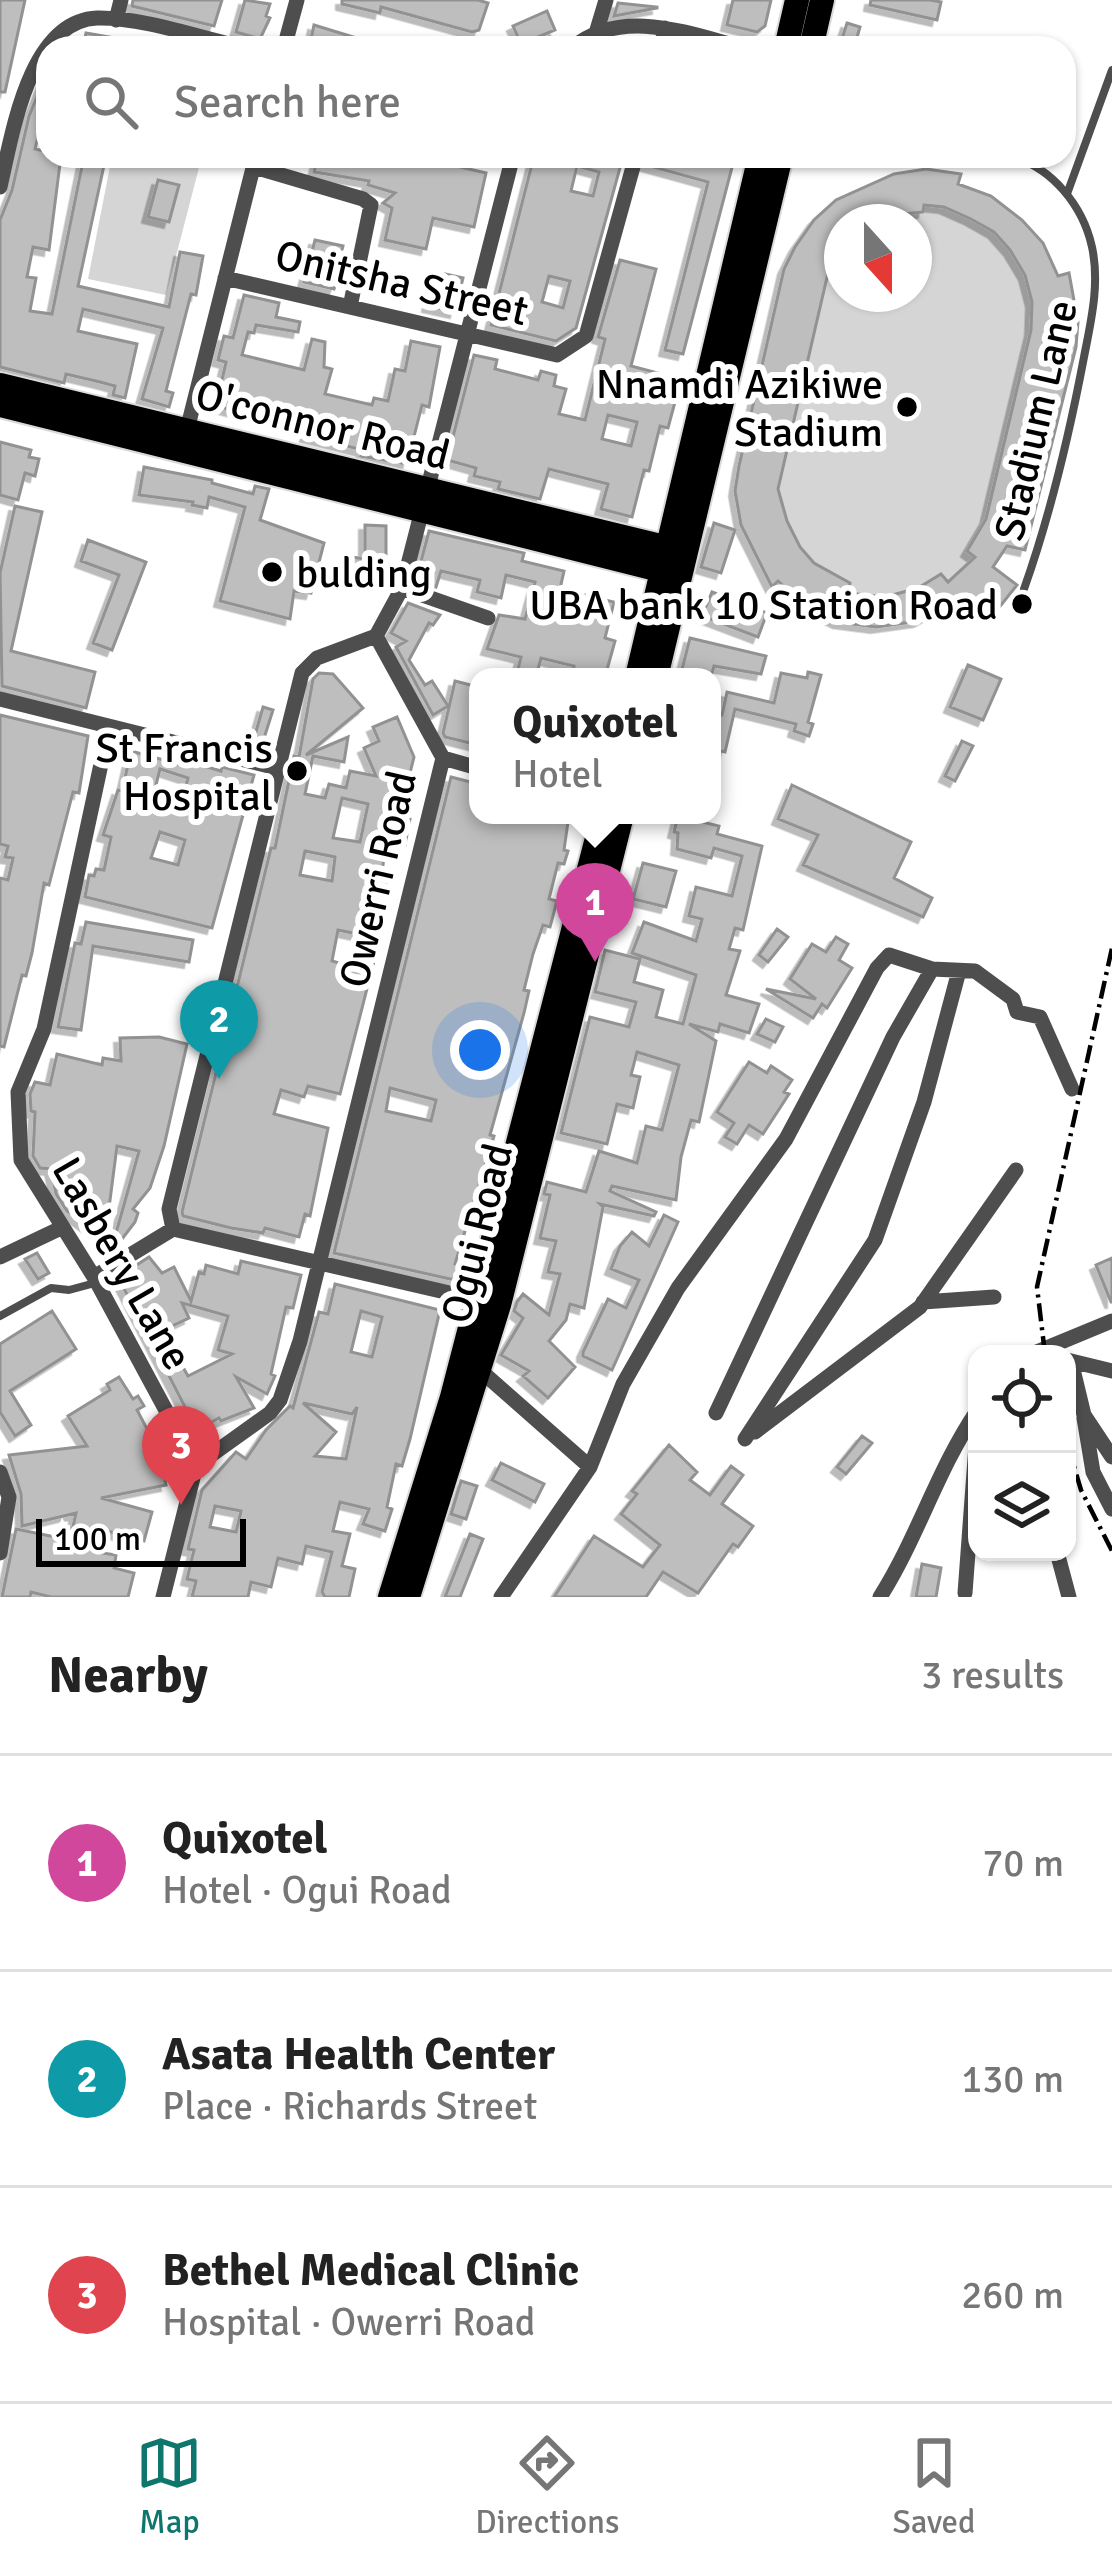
<!DOCTYPE html>
<meta charset="utf-8">
<style>
:root{--surface:#fff;--page:#f2f2f2;--text:#222;--muted:#767676;--line:#e0e0e0;--accent:#0f766e}
body{margin:0;font-family:Signika,sans-serif;background:var(--page);color:var(--text)}
.controls{position:absolute;right:36px;bottom:36px;display:grid;overflow:hidden;border-radius:24px;box-shadow:0 3px 9px #0004}
.controls button{width:108px;height:108px;display:grid;place-items:center;padding:0;border:0;border-bottom:3px solid var(--line);background:var(--surface);color:var(--text);font:60px sans-serif}
.compass{position:absolute;left:824px;top:204px;width:108px;height:108px;border-radius:50%;background:var(--surface);box-shadow:0 3px 9px #0004;rotate:159deg}
.scale{position:absolute;left:36px;bottom:30px;width:210px;box-sizing:border-box;padding-left:12px;border:6px solid #000;border-top:0;font-size:33px;line-height:42px;white-space:nowrap;color:#000;-webkit-text-stroke:9px #fff;paint-order:stroke}
.you{position:absolute;left:480px;top:1050px;width:42px;height:42px;margin:-30px;border:9px solid #fff;border-radius:50%;background:#1a73e8;box-shadow:0 0 0 18px #1a73e833}
.badge{display:grid;place-items:center;width:78px;height:78px;border-radius:50%;background:var(--accent);color:#fff;font-size:39px;font-weight:700}
.pin{position:absolute;translate:-50% -99px;filter:drop-shadow(0 3px 6px #0008)}
.pin::after{content:'';position:absolute;top:63px;width:42px;height:36px;background:inherit;clip-path:polygon(0 0,100% 0,50% 100%)}
.popup{position:absolute;left:469px;top:668px;width:252px;height:156px;box-sizing:border-box;display:grid;place-content:center;border-radius:24px;background:var(--surface);filter:drop-shadow(0 3px 9px #0005);font-size:39px;white-space:nowrap;color:var(--muted)}
.popup b{font-size:45px;color:var(--text)}
.popup::after{content:'';position:absolute;left:50%;top:100%;margin-left:-24px;border:24px solid transparent;border-top-color:var(--surface)}
.list{margin:0;padding:0;list-style:none}
h2{display:flex;justify-content:space-between;align-items:center;height:156px;margin:0;padding:0 48px;font-size:51px}
h2 small{font-size:39px;font-weight:400;color:var(--muted)}
.list li{display:grid;grid-template-columns:78px 1fr auto;gap:36px;align-items:center;box-sizing:border-box;height:216px;padding:0 48px;border-top:3px solid var(--line)}
.list b{display:block;font-size:45px;white-space:nowrap}
.list p{margin:0;font-size:39px;white-space:nowrap;color:var(--muted)}
.list em{font-size:39px;font-style:normal;color:var(--muted)}
.icon{flex:none;width:66px;height:66px;fill:none;stroke:currentColor;stroke-width:2;stroke-linecap:round;stroke-linejoin:round}
.map{position:relative;flex:none;width:1112px;height:1597px;overflow:hidden}
.search{position:absolute;background:var(--surface);box-shadow:0 3px 9px #0004;left:36px;right:36px;top:36px;height:132px;display:flex;align-items:center;gap:30px;box-sizing:border-box;padding:0 42px;border-radius:36px;color:var(--muted);font-size:45px}
.sheet{height:804px;background:var(--surface)}
nav{display:flex;justify-content:space-around;align-items:center;box-sizing:border-box;height:168px;border-top:3px solid var(--line);background:var(--surface);font-size:33px;color:var(--muted)}
nav a{display:grid;justify-items:center;gap:6px}
nav .on{color:var(--accent)}
.map>svg:first-child{display:block}
.green{fill:#d5d5d5;fill-rule:evenodd}
.building{fill:#bebebe;stroke:#929292;stroke-width:3;fill-rule:evenodd;filter:url(#shadow)}
.lines{fill:none;stroke-linecap:round;stroke-linejoin:round}
.primary-casing{stroke:#dbdbdb;stroke-width:28}
.lane{stroke:#4e4e4e;stroke-width:8}
.street{stroke:#4e4e4e;stroke-width:15}
.primary{stroke:#000;stroke-width:24}
.rail{stroke:#000;stroke-width:4.5;stroke-dasharray:18 6 3 6;stroke-linecap:butt}
.poi-dot{fill:#000;stroke:#fff;stroke-width:4.5}
.labels{text-anchor:middle;stroke-width:12;stroke-linejoin:round;paint-order:stroke}
.street-label{font-size:42px;fill:#000;stroke:#fff}
.poi-label{font-size:42px;fill:#000;stroke:#fff;text-anchor:end}
</style>
<div class="map">
<svg width="1112" height="1597" viewBox="0 0 1112 1597">
<defs>
<filter id="shadow"><feDropShadow dx="-5.5" dy="5.5" stdDeviation="0" flood-color="#0004"/></filter>
</defs>
<rect width="100%" height="100%" fill="#fff"/>
<path class="green" d="M112,156H202L166,295L88,279Z
M926,169L961,174L959,184C1007,202 1035,229 1058,276L1069,273L1077,322L1076,347L1025,550L1007,546C999,558 991,574 981,585C946,619 888,634 841,623C816,616 797,598 779,582L772,587C750,548 731,512 739,466L795,247C828,199 868,178 926,169ZM842,222H914V294H842Z"/>
<path class="building" d="M0,0H25L5,92H0Z
M133,0H222L214,26L132,6Z
M245,0L270,4L266,16L270,18L260,39L236,32Z
M342,0H478L488,3L479,30L472,32L381,7L380,13L342,4Z
M733,0H771L765,26L757,32L727,25Z
M871,0H930L941,2L937,20L870,5Z
M618,3L657,7V8L614,16Z
M547,11L555,30L521,44L513,26Z
M847,23L860,27L854,48H839Z
M314,25L373,43L372,48H309Z
M86,33L138,42V48H83Z
M47,72L48,98L35,149L48,152V156H61L49,250L33,247L27,277L36,278L30,311L52,314L84,156H106L78,286L169,307L180,252L203,256L196,295L191,294L166,391L173,393L169,407L142,399L163,328L83,309L78,331L137,344L125,398L113,395L115,386L100,382L66,374L64,383L0,367V220L12,190L29,116Z
M318,156H463L460,167L486,173L474,227L433,218L426,249L385,240L392,208L383,203L395,193L368,185L369,181L314,172Z
M534,156H590L621,164L576,328L556,341L491,325ZM577,166L599,172L593,196L571,191ZM549,276L570,281L563,308L542,302Z
M648,156H735L683,354L665,350L708,182L646,165Z
M926,169L961,174L958,184L991,196L1022,220L1043,243L1058,276L1069,273L1078,322L1076,347L1025,550L1007,546L993,567L1017,585L994,614L969,594L919,621L876,627L838,622L818,612L817,616L778,581L772,587L741,525L735,491L739,466L784,269L795,247L814,220L836,200L894,174ZM924,205L944,207L971,219L994,232L1010,250L1025,275L1032,302L1031,330L986,519L967,551L975,557L948,582L941,574L918,588L885,597L848,593L850,583L814,563L800,547L787,521L778,489L828,273L842,250V222H880L894,215L923,212Z
M158,180L179,185L169,222L148,217Z
M315,240L343,246L338,265L342,266L334,289L304,282Z
M620,260L656,269L631,366L658,373L655,385L678,391L668,428L660,426L649,471L644,470L632,517L601,509L608,484L549,469L540,499L498,489L500,482L474,476L476,468L447,460L474,355L497,360L495,369L538,380L541,371L556,375L554,386L566,389L559,414L585,420L605,339L598,337ZM608,415L637,422L631,446L602,439Z
M436,272L463,278L455,312L428,306Z
M244,295L279,303L276,317L300,322L298,332L256,325L254,333L248,332L242,355L304,370L312,339L325,342L324,367L332,369L325,394L372,405L374,398L388,401L395,369L405,371L411,341L440,347L429,407L422,405L407,464L361,456L363,450L306,436L308,430L216,406L226,362L218,360L224,336L233,338Z
M0,442L31,450L29,457L39,459L35,476L25,473L18,500L0,495Z
M144,467L212,480V483L253,494L255,486L269,489L260,520L324,543L311,593L294,591L290,619L220,601L245,507L209,497L207,508L192,505L193,502L139,495Z
M15,506L42,512L11,651L95,672L86,708L2,686L0,573Z
M714,523L735,530L721,573L701,567Z
M365,525L386,526V557H381L375,584L348,583L352,557L365,559Z
M429,531L524,553L522,561L564,571L560,589L614,602L605,638L615,641L605,677H572L574,666L541,658L536,677H516L521,657L487,649L499,615L525,619L535,582L506,575L501,598L477,592L480,580L441,571L436,587L416,580Z
M88,540L146,562L112,650L93,643L119,575L81,561Z
M712,592L767,613L758,637L702,616Z
M408,603L440,615L433,625L429,623L409,660L425,685L432,681L448,706L433,715L396,647L406,641L391,633Z
M690,638L766,656L761,674L714,666L711,677H680Z
M968,665L1001,679L983,720L950,707Z
M808,672L821,675L808,722L813,724L809,736L794,731L796,724L735,709L725,752L712,749V713L722,715L727,692L774,703L781,673L807,678Z
M319,673L333,674L363,708L306,755L348,737L344,762L313,756L305,794L325,798L329,784L346,788L350,771L376,776L364,748L379,741L373,727L397,717L414,757L408,781L413,783L405,817L410,819L405,845L386,841L382,873L388,874L380,938L340,1094L308,1086L304,1097L281,1090L274,1114L328,1128L310,1216L305,1214L299,1237L265,1228L263,1233L231,1228L183,1216L182,1212L271,848H275L294,756L299,757L313,679ZM342,798L368,804L360,842L333,838ZM305,851L335,857L332,881L300,875ZM338,930L367,936L360,969L332,961Z
M455,681L478,687V745L445,737L443,733Z
M263,707L273,710L260,751L251,749Z
M0,715L88,736L79,793L73,792L49,885L44,883L32,953L26,976L22,975L4,1047L0,1046V878L8,880L13,858L5,857L8,846L0,844Z
M962,741L973,746L955,781L945,776Z
M131,751L189,767L191,762L221,771L222,767L254,775L212,928L85,897L89,875L94,876L96,869L104,870L111,837L103,835L118,790L122,791ZM160,769L188,778L180,807L152,801ZM160,832L185,840L178,865L151,858Z
M451,777L478,784V815H569L564,850L568,851L564,864L558,863L549,899L557,901L550,927L543,925L533,954L524,990L529,991L524,1013L490,1135L494,1136L455,1264L463,1266L459,1281L334,1253ZM390,1088L436,1100L431,1121L386,1111Z
M792,785L911,842L894,878L932,898L923,917L803,865L818,835L778,819Z
M678,816L719,826L717,834L762,846L743,930L735,928L729,949L740,951L726,995L759,1004L749,1033L720,1024L718,1032L689,1024L716,1041L699,1122L691,1120L681,1157L676,1200L612,1186L610,1191L656,1212L654,1216L600,1204L603,1207L584,1308L570,1304L566,1320L549,1341L575,1367L548,1398L523,1376L529,1371L501,1355L523,1318L514,1311L517,1302L523,1294L549,1315L560,1274L548,1272L556,1241L540,1238L550,1195L544,1194L547,1182L586,1192L599,1151L637,1163L646,1126L662,1130L679,1065L637,1052L631,1075L640,1077L633,1108L617,1104L607,1144L561,1133L590,1017L629,1027L636,1002L595,992L605,950L640,959L634,982L663,990L656,1017L683,1024L696,975L632,953L644,922L696,941L702,919L689,916L696,887L732,896L742,856L714,848L711,858L677,849L678,833L674,832Z
M643,863L676,871L666,907L633,899Z
M86,922L193,940L189,962L93,946L81,1030L58,1027L75,943L81,944Z
M777,929L788,937L768,962L759,955Z
M836,937L848,944L839,960L852,968L827,1008L822,1004L813,1018L766,989L816,999L790,979L812,944L826,952Z
M766,1019L783,1027L775,1042L757,1034Z
M159,1037L187,1044L164,1146L150,1188L133,1209L138,1213L135,1222L112,1252L113,1245L67,1211L56,1194L51,1169L40,1168L33,1156L35,1112L31,1111L30,1094L35,1082L50,1085L57,1054L102,1065L103,1058L121,1061L120,1038ZM117,1146L139,1151L116,1233L106,1231Z
M749,1062L767,1073L771,1066L792,1080L784,1092L789,1094L763,1134L749,1125L737,1144L725,1137L734,1123L717,1112Z
M664,1215L678,1222L612,1370L583,1356V1352L608,1299L626,1308L639,1280L611,1269L620,1246L632,1232L649,1246Z
M37,1253L49,1273L38,1279L25,1259Z
M149,1257L162,1273L174,1267L191,1301L199,1272L204,1274L206,1265L238,1274L241,1261L301,1275L293,1308L286,1307L271,1374L275,1376L267,1394L236,1377L254,1408L221,1421L219,1418L210,1423L204,1416L187,1424L181,1412L186,1409L118,1277ZM182,1303L228,1316L218,1350L232,1354L188,1376L174,1351L179,1348L168,1328L189,1318Z
M1112,1258V1302H1111L1096,1265Z
M335,1284L440,1310L410,1439L402,1466L396,1464L387,1507L392,1509L385,1531L363,1524L369,1509L340,1502L333,1531L350,1534L342,1566L355,1569L349,1597H325L322,1592L332,1552L306,1546L302,1564L278,1558L271,1587L251,1582L248,1597H192L196,1581L187,1579L194,1550L188,1549L202,1490L236,1452L246,1459L266,1430L290,1406L293,1408L319,1312L328,1314ZM361,1311L382,1317L372,1357L351,1352ZM303,1403L352,1414L357,1407L346,1459L315,1456L336,1432ZM215,1506L241,1511L236,1532L210,1527Z
M52,1311L76,1349L10,1391L31,1425L15,1436L0,1412V1344Z
M119,1377L133,1399L138,1396L144,1406L137,1410L155,1444L158,1443L166,1485L101,1498L152,1512L144,1541L100,1529L96,1552L116,1555L114,1568L134,1573L128,1597H51L31,1592L30,1597H2L16,1529L70,1540L76,1513L22,1526L21,1494L9,1455L87,1446L68,1416L110,1390L107,1384Z
M862,1436L872,1443L846,1474L837,1467Z
M669,1445L697,1472L690,1480L710,1495L731,1466L743,1475L722,1504L753,1526L738,1547L733,1544L698,1593L663,1572L646,1597H554L594,1536L643,1567L660,1545L621,1514L637,1494L632,1491Z
M501,1463L544,1484L535,1502L492,1480Z
M461,1481L477,1486L466,1519L451,1514Z
M470,1534L483,1539L460,1597H445Z
M922,1564L941,1568L936,1597H916Z"/>
<g class="lines">
<g class="primary-casing">
<path id="primary" d="M786,48L797,0
M811,48L822,0
M0,385L685,552
M0,405L680,575
M637,677L760,156
M656,677L781,156
M390,1597L452,1397L603,815
M408,1597L499,1305L622,815"/>
</g>
<path class="lane" d="M1010,156C1052,167 1083,206 1092,247C1100,284 1091,321 1084,357C1069,436 1051,513 1024,589
M1067,194L1112,70
M0,1316L51,1288L69,1290L95,1283"/>
<path class="street" d="M116,20L121,0
M597,30L606,0
M284,48L297,0
M572,48C622,7 687,33 744,48
M661,48L665,28
M254,167L363,199L371,205L350,307
M0,187C12,137 28,21 97,18C141,17 201,38 245,48
M225,278L557,355L586,336L636,156
M185,438L256,156
M402,588L488,618
M376,636L402,588L513,156
M0,699L281,769
M109,727L44,1029L18,1092L21,1160L94,1277L196,1466
M443,758L478,768
M173,1229L169,1209L302,673L317,658L376,636
M173,1229L484,1301
M0,1257L61,1228
M94,1277L173,1229
M923,1302L994,1297
M1032,1354L1112,1321
M1067,1360L1112,1371
M1071,1361L1084,1415L1112,1457
M481,1371L590,1467
M716,1413L893,1037L932,969
M1084,1418L1093,1472L1112,1509
M755,1432L920,1307L1016,1170
M745,1439L875,1240L924,1102L959,971
M0,1472L9,1497L0,1553
M1057,1552L1069,1597
M965,1593L977,1432
M163,1597L196,1466L270,1413L280,1400L300,1341L443,758L376,636
M501,1597L590,1467L623,1384L678,1288L786,1139L877,968L889,955L932,969L975,971L1013,999L1017,1012L1040,1017L1072,1089
M880,1597C918,1537 937,1470 977,1411"/>
<use href="#primary" class="primary"/>
<path class="rail" d="M1045,1354L1037,1287L1112,948
M1067,1443L1081,1490L1112,1551"/>
</g>
<g class="poi-dot">
<circle cx="907" cy="407" r="12"/>
<circle cx="272" cy="572" r="12"/>
<circle cx="1022" cy="604" r="12"/>
<circle cx="297" cy="771" r="12"/>
</g>
<g class="labels">
<g class="street-label">
<text transform="translate(402 282) rotate(13)" y="15">Onitsha Street</text>
<text transform="translate(1035 420) rotate(-77)" y="15">Stadium Lane</text>
<text transform="translate(323 424) rotate(14)" y="15">O'connor Road</text>
<text transform="translate(377 879) rotate(-77)" y="15">Owerri Road</text>
<text transform="translate(476 1233) rotate(-76)" y="15">Ogui Road</text>
<text transform="translate(123 1263) rotate(60)" y="15">Lasbery Lane</text>
</g>
<g class="poi-label">
<text x="883" y="398">Nnamdi Azikiwe<tspan x="883" dy="48">Stadium</tspan></text>
<text x="296" y="587" text-anchor="start">bulding</text>
<text x="998" y="619">UBA bank 10 Station Road</text>
<text x="273" y="762">St Francis<tspan x="273" dy="48">Hospital</tspan></text>
</g>
</g>
</svg>
<div class="controls">
<button><svg class="icon" aria-label="locate" viewBox="0 0 24 24"><circle cx="12" cy="12" r="6"/><path d="M12 2v4M12 18v4M2 12h4M18 12h4"/></svg></button>
<button><svg class="icon" aria-label="layers" viewBox="0 0 24 24"><path d="M12 4l9 5-9 5-9-5zM3 14l9 5 9-5"/></svg></button>
</div>
<svg class="compass" viewBox="-18 -18 36 36"><path d="M0-13l5 13h-10z" fill="#e53935"/><path d="M0 13l5-13h-10z" fill="#767676"/></svg>
<div class="scale">100 m</div>
<div class="you"></div>
<div class="pin badge" style="left:595px;top:962px;background:#d1479c">1</div>
<div class="popup"><b>Quixotel</b>Hotel</div>
<div class="pin badge" style="left:219px;top:1079px;background:#0f9aa8">2</div>
<div class="pin badge" style="left:181px;top:1505px;background:#e0444e">3</div>
<div class="search"><svg class="icon" aria-label="search" viewBox="0 0 24 24"><circle cx="10" cy="10" r="6"/><path d="M15 15l6 6"/></svg>Search here</div>
</div>
<section class="sheet">
<h2>Nearby<small>3 results</small></h2>
<ul class="list">
<li><span class="badge" style="background:#d1479c">1</span><div><b>Quixotel</b><p>Hotel · Ogui Road</p></div><em>70 m</em></li>
<li><span class="badge" style="background:#0f9aa8">2</span><div><b>Asata Health Center</b><p>Place · Richards Street</p></div><em>130 m</em></li>
<li><span class="badge" style="background:#e0444e">3</span><div><b>Bethel Medical Clinic</b><p>Hospital · Owerri Road</p></div><em>260 m</em></li>
</ul>
</section>
<nav>
<a class="on"><svg class="icon" aria-label="map" viewBox="0 0 24 24"><path d="M3 6l6-2 6 2 6-2v14l-6 2-6-2-6 2zM9 4v14M15 6v14"/></svg>Map</a>
<a><svg class="icon" aria-label="directions" viewBox="0 0 24 24"><path d="M12 3l9 9-9 9-9-9zM9 14v-3h6M13 9l2 2-2 2"/></svg>Directions</a>
<a><svg class="icon" aria-label="saved" viewBox="0 0 24 24"><path d="M7 4h10v16l-5-4-5 4z"/></svg>Saved</a>
</nav>
